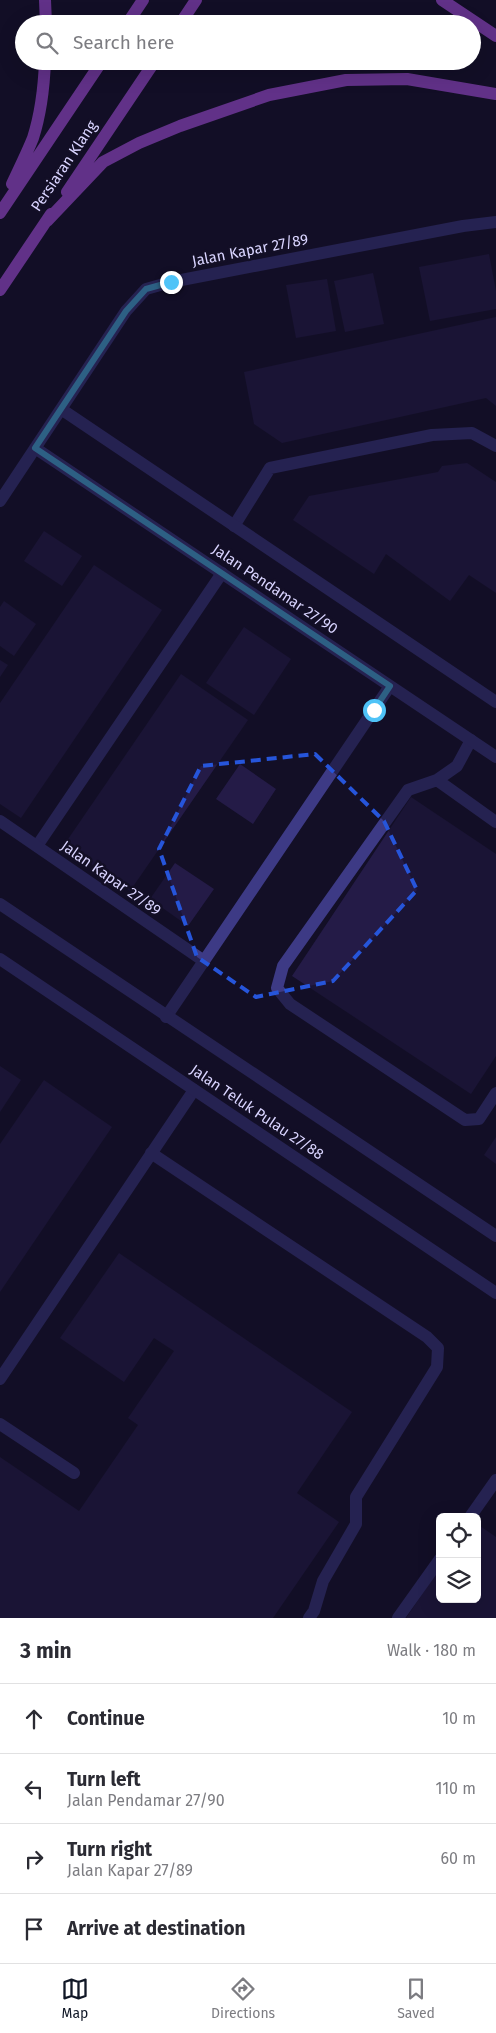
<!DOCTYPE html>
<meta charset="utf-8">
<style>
:root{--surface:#fff;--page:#f7f7f7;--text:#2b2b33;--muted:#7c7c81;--line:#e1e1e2;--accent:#111827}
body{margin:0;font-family:"Fira Sans",sans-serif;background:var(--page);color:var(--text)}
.controls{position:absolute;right:15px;bottom:15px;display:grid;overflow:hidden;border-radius:8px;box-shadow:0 5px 20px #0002}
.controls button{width:45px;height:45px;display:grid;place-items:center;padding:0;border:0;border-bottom:1px solid var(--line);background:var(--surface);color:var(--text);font:25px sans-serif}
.stop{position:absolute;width:15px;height:15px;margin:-11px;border:4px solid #4fc3f7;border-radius:50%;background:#fff}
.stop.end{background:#4fc3f7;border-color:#fff;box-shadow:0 1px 5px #0008}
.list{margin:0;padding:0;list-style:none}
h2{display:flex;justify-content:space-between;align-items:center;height:65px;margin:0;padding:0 20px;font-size:21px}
h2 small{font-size:16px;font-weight:400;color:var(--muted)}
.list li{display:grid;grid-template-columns:32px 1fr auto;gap:15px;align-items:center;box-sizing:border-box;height:70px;padding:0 20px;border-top:1px solid var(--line)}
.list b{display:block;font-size:19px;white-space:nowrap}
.list p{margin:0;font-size:16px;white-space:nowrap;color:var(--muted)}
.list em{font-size:16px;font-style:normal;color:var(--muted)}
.icon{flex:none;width:28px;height:28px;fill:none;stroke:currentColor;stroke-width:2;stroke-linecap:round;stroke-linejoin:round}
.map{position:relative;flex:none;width:496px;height:1618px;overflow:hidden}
.search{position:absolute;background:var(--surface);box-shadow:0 5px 20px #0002;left:15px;right:15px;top:15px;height:55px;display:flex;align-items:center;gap:12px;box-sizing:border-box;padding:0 18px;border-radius:28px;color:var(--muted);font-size:19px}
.sheet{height:345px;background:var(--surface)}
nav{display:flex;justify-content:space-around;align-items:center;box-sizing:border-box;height:70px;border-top:1px solid var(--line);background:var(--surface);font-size:14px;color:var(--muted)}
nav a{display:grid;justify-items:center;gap:2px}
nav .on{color:var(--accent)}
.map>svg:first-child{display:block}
.building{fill:#241b47}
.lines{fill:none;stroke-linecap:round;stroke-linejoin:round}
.service{stroke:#3d3a85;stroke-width:12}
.minor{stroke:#3d3a85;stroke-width:12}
.tertiary{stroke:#3d3a85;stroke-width:12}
.primary{stroke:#c25bff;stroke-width:12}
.route{stroke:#4fc3f7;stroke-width:6}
.marked{fill:none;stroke:#2655da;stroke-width:4;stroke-dasharray:10 6;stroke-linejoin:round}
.labels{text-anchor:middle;stroke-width:5;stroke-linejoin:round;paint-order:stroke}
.street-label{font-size:15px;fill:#d9d4ff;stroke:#130f26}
</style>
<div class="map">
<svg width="496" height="1618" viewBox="0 0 496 1618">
<rect width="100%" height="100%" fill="#130f26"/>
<path class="building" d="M489,254L496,291V309L430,321L419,267Z
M373,273L384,324L345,332L334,281Z
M327,279L336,331L296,338L286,285Z
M496,317V406L486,398L282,443L254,424L244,372Z
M467,463L496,482V593L469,575L450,601L386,554L374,574L293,520L309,496L438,472L442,466Z
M44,531L82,556L62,586L24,561Z
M94,565L162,610L21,818L0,804V703Z
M4,601L36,624L14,656L0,646V607Z
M244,627L291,659L254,715L206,683Z
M0,660L8,665L0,677Z
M181,674L248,720L130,891L64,845Z
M240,764L276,789L253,824L216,799Z
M411,797L496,854V1056L471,1094L292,976Z
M175,863L214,889L188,926L150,899Z
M0,1066L21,1080L0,1112Z
M44,1080L112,1127L0,1292V1144Z
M496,1137V1164L484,1155Z
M119,1253L352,1412L297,1493L339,1522L273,1618H0V1457L79,1511L138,1425L128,1418L174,1351L154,1338L124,1382L60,1338Z
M477,1524L496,1537V1618H406L440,1568V1599H477Z"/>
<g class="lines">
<path class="service" d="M234,526L270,468L432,435L472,433L496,446
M471,740L457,766L437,780L408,790L283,966L277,988L290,1004L465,1120L479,1119L496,1093
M437,780L496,822
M37,846L222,573
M151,1153L427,1337L438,1348L437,1367L356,1497V1524L323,1581L314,1611L309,1618
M0,1379L194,1090
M0,1424L74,1473
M470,1517L496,1480
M398,1618L440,1559"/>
<path class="minor" d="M61,409L496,702
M35,448L496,757
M0,501L126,311L146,289L171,282L463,226L496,222
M0,821L204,961
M166,1017L390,686"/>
<path class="tertiary" d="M0,904L496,1236
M0,959L496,1293"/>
<path class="primary" d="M45,0L46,24
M442,0L496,36
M127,24L143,0
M180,24L196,0
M12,184C19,169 27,153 33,138C41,113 44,87 45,61
M67,192L155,61
M0,213L102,61
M47,221L103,162L139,143L180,126L269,95L346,80L407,79L496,94
M0,290L51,214"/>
</g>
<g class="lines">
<path class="route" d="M171,282L146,289L126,311L35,448L390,686L374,710"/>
</g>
<path d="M0 0H496V1618H0ZM315,754L384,821L417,890L333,981L256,997L197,957L159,849L201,766Z" fill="#130f26" fill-opacity=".55" fill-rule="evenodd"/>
<path class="marked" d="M315,754L384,821L417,890L333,981L256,997L197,957L159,849L201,766Z"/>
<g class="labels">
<g class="street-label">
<text transform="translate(64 166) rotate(-56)" y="5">Persiaran Klang</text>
<text transform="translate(250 250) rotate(-11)" y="5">Jalan Kapar 27/89</text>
<text transform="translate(275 589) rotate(34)" y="5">Jalan Pendamar 27/90</text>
<text transform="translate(111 878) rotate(35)" y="5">Jalan Kapar 27/89</text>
<text transform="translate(257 1112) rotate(34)" y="5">Jalan Teluk Pulau 27/88</text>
</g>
</g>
</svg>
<div class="controls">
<button><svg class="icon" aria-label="locate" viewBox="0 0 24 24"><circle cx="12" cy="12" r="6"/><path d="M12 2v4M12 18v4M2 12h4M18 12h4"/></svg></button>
<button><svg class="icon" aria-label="layers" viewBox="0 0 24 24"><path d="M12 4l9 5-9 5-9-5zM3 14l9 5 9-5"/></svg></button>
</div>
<div class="stop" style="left:374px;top:710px"></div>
<div class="stop end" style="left:171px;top:282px"></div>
<div class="search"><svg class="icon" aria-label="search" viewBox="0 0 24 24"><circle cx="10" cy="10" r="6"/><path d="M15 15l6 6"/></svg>Search here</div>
</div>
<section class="sheet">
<h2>3 min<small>Walk · 180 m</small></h2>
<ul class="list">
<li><svg class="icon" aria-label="ahead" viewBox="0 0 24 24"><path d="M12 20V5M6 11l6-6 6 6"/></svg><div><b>Continue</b></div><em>10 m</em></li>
<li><svg class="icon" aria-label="left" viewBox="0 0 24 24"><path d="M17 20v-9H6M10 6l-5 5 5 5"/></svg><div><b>Turn left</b><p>Jalan Pendamar 27/90</p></div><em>110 m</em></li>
<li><svg class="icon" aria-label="right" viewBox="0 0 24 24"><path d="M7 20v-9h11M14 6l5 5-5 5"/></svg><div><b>Turn right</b><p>Jalan Kapar 27/89</p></div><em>60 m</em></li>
<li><svg class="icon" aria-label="arrive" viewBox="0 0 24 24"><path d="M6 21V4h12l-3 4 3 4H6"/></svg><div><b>Arrive at destination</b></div></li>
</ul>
</section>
<nav>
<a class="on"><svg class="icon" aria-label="map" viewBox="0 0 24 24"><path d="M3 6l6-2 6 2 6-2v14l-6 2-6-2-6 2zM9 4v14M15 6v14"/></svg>Map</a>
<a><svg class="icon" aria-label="directions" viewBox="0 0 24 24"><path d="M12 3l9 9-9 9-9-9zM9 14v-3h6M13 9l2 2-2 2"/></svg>Directions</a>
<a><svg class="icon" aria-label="saved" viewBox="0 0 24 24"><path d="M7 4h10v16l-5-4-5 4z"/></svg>Saved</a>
</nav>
